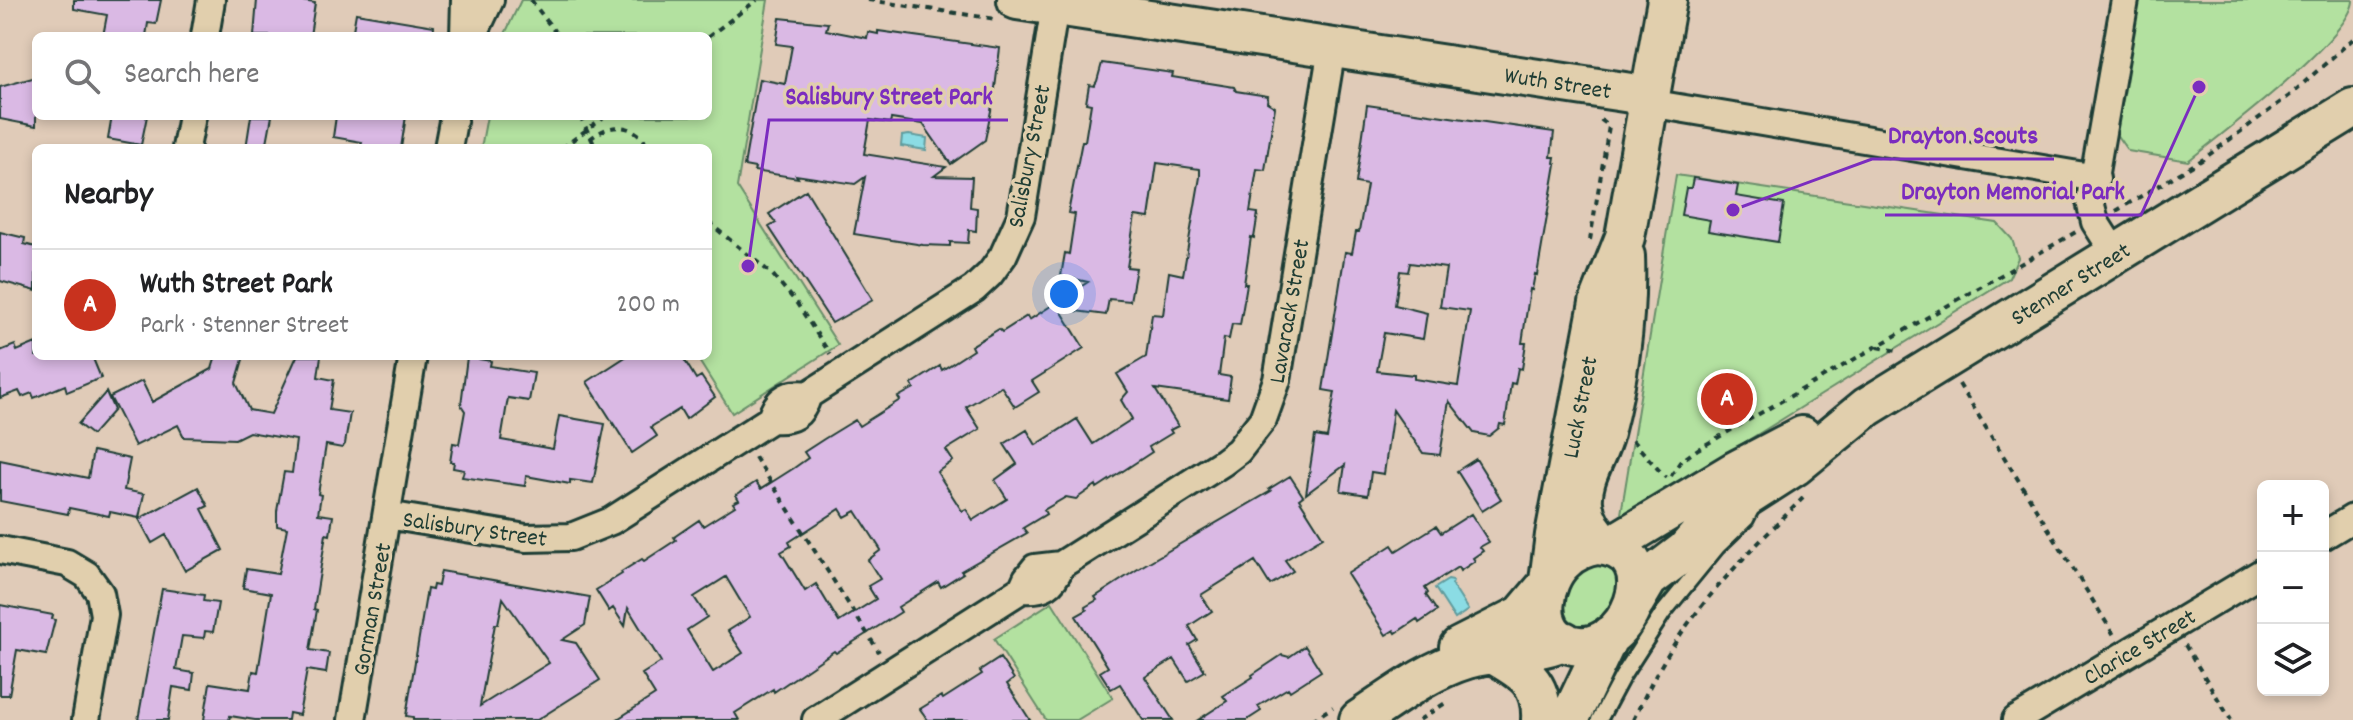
<!DOCTYPE html>
<meta charset="utf-8">
<style>
:root{--surface:#fff;--page:#f2f2f2;--text:#202124;--muted:#757577;--line:#e0e0e0;--accent:#c8321e}
body{margin:0;font-family:Dekko,sans-serif;background:var(--page);color:var(--text)}
.controls{position:absolute;right:24px;bottom:24px;display:grid;overflow:hidden;border-radius:12px;box-shadow:0 4px 12px #0003}
.controls button{width:72px;height:72px;display:grid;place-items:center;padding:0;border:0;border-bottom:2px solid var(--line);background:var(--surface);color:var(--text);font:40px sans-serif}
.you{position:absolute;left:1064px;top:294px;width:28px;height:28px;margin:-20px;border:6px solid #fff;border-radius:50%;background:#1a73e8;box-shadow:0 0 0 12px #1a73e833}
.badge{display:grid;place-items:center;width:52px;height:52px;border-radius:50%;background:var(--accent);color:#fff;font-size:26px;font-weight:700}
.pin{position:absolute;translate:-50% -50%;border:4px solid #fff;box-shadow:0 2px 8px #0006}
.list{margin:0;padding:0;list-style:none}
h2{display:flex;justify-content:space-between;align-items:center;height:104px;margin:0;padding:0 32px;font-size:34px}
h2 small{font-size:26px;font-weight:400;color:var(--muted)}
.list li{display:grid;grid-template-columns:52px 1fr auto;gap:24px;align-items:center;box-sizing:border-box;height:112px;padding:0 32px;border-top:2px solid var(--line)}
.list b{display:block;font-size:30px;white-space:nowrap}
.list p{margin:0;font-size:26px;white-space:nowrap;color:var(--muted)}
.list em{font-size:26px;font-style:normal;color:var(--muted)}
.icon{flex:none;width:44px;height:44px;fill:none;stroke:currentColor;stroke-width:2;stroke-linecap:round;stroke-linejoin:round}
.map{position:relative;flex:none;width:2353px;height:720px;overflow:hidden}
.search{position:absolute;background:var(--surface);box-shadow:0 4px 12px #0003;left:32px;top:32px;width:680px;height:88px;display:flex;align-items:center;gap:20px;box-sizing:border-box;padding:0 28px;border-radius:12px;color:var(--muted);font-size:30px}
.panel{position:absolute;background:var(--surface);box-shadow:0 4px 12px #0003;left:32px;top:144px;width:680px;height:216px;border-radius:12px}
.map>svg:first-child{display:block}
.green{fill:#b3e1a0;stroke:#698f6a;stroke-width:2}
.water{fill:#8bdce4;stroke:#609c9e;stroke-width:2}
.building{fill:#dab9e4;stroke:#1f3d34;stroke-width:2;fill-rule:evenodd}
.lines{fill:none;stroke-linecap:round;stroke-linejoin:round}
.lane-casing{stroke:#1f3d34;stroke-width:20}
.street-casing{stroke:#1f3d34;stroke-width:32}
.secondary-casing{stroke:#1f3d34;stroke-width:44}
.path{stroke:#1f3d34;stroke-width:4;stroke-dasharray:6 6;stroke-linecap:butt}
.lane{stroke:#e1cfad;stroke-width:14}
.street{stroke:#e1cfad;stroke-width:26}
.secondary{stroke:#e1cfad;stroke-width:38}
.labels{text-anchor:middle;stroke-width:7;stroke-linejoin:round;paint-order:stroke}
.street-label{font-size:24px;fill:#1f3d34;stroke:#e1cfad}
.leader{fill:none;stroke:#7b2cbf;stroke-width:3}
.callout-dot{fill:#7b2cbf;stroke:#e1cfad;stroke-width:3}
.callout-label{font-size:26px;text-anchor:middle;font-weight:bold;fill:#7b2cbf;stroke:#e1cfad;stroke-width:7;stroke-linejoin:round;paint-order:stroke}
</style>
<div class="map">
<svg width="2353" height="720" viewBox="0 0 2353 720">
<rect width="100%" height="100%" fill="#e0cbb8"/>
<filter id="ink" filterUnits="userSpaceOnUse"><feTurbulence type="fractalNoise" baseFrequency=".0125" numOctaves="2"/><feDisplacementMap in="SourceGraphic" scale="16" xChannelSelector="R" yChannelSelector="G"/><feConvolveMatrix kernelMatrix="1 2 1 2 8 2 1 2 1" color-interpolation-filters="sRGB"/></filter>
<g filter="url(#ink)">
<path class="green" d="M521,0H768L737,187L838,345L732,413L696,356H708V148H481L487,116H708V36H504Z
M2136,0H2353C2353,36 2221,134 2188,161L2128,151L2113,130Z
M1676,175L1997,223L2012,239L2018,258L2009,278L1620,520Z
M1710,543C1664,599 1626,656 1592,720H1578L1646,604Z
M1591,564C1646,561 1606,645 1568,622C1553,598 1572,577 1591,564Z
M1052,602L1113,698L1077,720H1046L994,639Z"/>
<path class="water" d="M909,135L927,138L926,150L901,146L902,136Z
M1448,580L1453,581L1452,585L1468,610L1455,619L1435,588Z"/>
<path class="building" d="M74,0H161L156,24L148,23L146,36H103L107,15L74,9Z
M257,0H295L315,3L310,36H254Z
M356,13L434,26L433,36H352Z
M780,18L828,23L826,30L867,38L868,32L878,34V31L1000,48L994,96L985,140L951,164L923,124L891,119L890,123L870,120L864,154L946,167L934,176L972,177L970,207L977,208L976,231L969,230L968,243L950,242V246L923,245L854,234L865,177L855,184L796,175L798,178L754,171L755,168L744,166L759,79L785,84L792,46L776,44Z
M1102,63L1173,73L1172,77L1234,87L1236,91L1268,96L1267,102L1275,107L1265,170L1257,169L1250,212L1258,213L1254,238L1251,237L1244,284H1247L1240,325L1232,324L1229,339L1224,338L1219,375L1231,377L1228,399L1155,389L1178,426L1170,430L1172,433L1149,447L1152,452L1097,488L1096,485L1076,499L1066,497L1044,510L1046,514L1023,528L1027,533L961,571L963,573L941,587L938,582L898,607L901,612L836,653L834,651L774,692L773,689L735,713L739,720H616L655,695L642,674L661,662L628,608L625,626L613,608L609,611L596,590L622,574L621,572L642,559L644,561L676,540L674,537L699,520L703,526L735,506L733,503L739,500L736,495L756,482L761,489L794,468L808,458L804,452L824,439L855,420L859,426L900,400L898,397L914,388L912,384L940,366L942,370L973,350L971,346L999,329L1002,332L1027,316L1029,320L1088,282L1061,276L1065,253L1069,254L1075,214L1068,213L1082,141H1085L1091,104L1086,103L1089,85L1094,86L1097,81ZM1157,163L1200,169V177L1183,275L1169,272L1163,315L1152,314L1146,357L1117,374L1128,392L1121,400L1132,419L1093,444L1077,419L1036,445L1027,430L1004,444L1017,464L995,480L1007,499L973,520L966,509L962,511L937,472L953,461L946,450L980,429L966,407L1001,386L1015,407L1039,392L1032,381L1084,348L1060,309L1106,315L1109,299L1130,301L1136,268L1127,267L1135,216L1149,218ZM840,509L845,517L856,511L881,550L868,560L880,579L868,586L876,599L839,622L816,584L805,591L781,552L791,546L789,542ZM726,577L750,617L728,631L743,653L713,672L687,630L707,617L694,597Z
M36,77V126L0,119V87Z
M1367,105L1554,132L1551,157H1555L1554,163L1556,164L1537,275L1535,274L1532,290L1530,289L1522,343H1526L1522,369L1518,368L1515,384L1511,383L1505,425L1500,424L1499,428L1489,436L1474,433L1449,401L1440,455L1423,453L1393,410L1384,474L1371,472L1368,495L1341,491L1345,465L1306,494L1315,436L1327,438L1335,392L1323,390L1345,252L1352,253L1356,232H1359L1367,185L1356,183ZM1410,263L1446,268L1440,307L1470,311L1458,386L1414,379V375L1377,371L1384,333L1423,339L1427,313L1395,305L1400,271L1408,272Z
M112,116H147L141,145L108,139Z
M251,116H272L266,148H246Z
M336,116H406L401,148H361L362,142L333,137Z
M1693,178L1738,185L1736,196L1784,204L1778,242L1708,231L1710,220L1681,215L1686,188H1691Z
M806,190L873,300L832,323L769,227L776,223L769,214Z
M0,232L25,238L24,244L36,247V291L0,281Z
M36,343V356H92L101,378L67,392L65,385L34,398L32,393L22,397L19,391L0,398V351L15,345L17,351Z
M216,356H244L236,383L249,410L271,414L297,356H321L318,377L334,380L329,410L350,413L345,444L342,448L326,445L318,494L321,495L318,514L333,516L330,535L326,534L314,609L317,610L310,650L329,653L326,673L307,670L299,715L289,713L288,720H255L230,716L229,720H204L210,683L250,689L253,671L258,672L271,593L243,588L246,569L278,574L287,528L277,526V511L284,472L292,473L296,440L249,432L235,439L184,437L178,425L135,446L110,397L142,381L152,402L212,369Z
M627,356H682L696,379L701,376L715,397L686,419L680,409L651,427L657,436L632,453L587,382Z
M467,357L491,361L490,366L534,373L529,401L508,398L501,440L553,449L559,416L605,424L593,483L570,480V484L526,476L525,486L462,477L464,470L453,468L454,462H450L453,443L459,444L465,411L461,405Z
M106,392L114,410L92,435L78,424Z
M93,451L130,459L124,490L144,494L139,518L110,512L109,516L69,508L68,514L0,501V460L88,478Z
M1476,459L1501,499L1482,511L1457,471Z
M1290,476L1303,496L1299,499L1323,537L1285,560L1293,571L1270,585L1255,561L1201,595L1212,611L1189,626L1197,640L1189,645L1205,671L1188,681L1174,659L1145,677L1173,720H1143L1120,684L1111,689L1100,672L1108,667L1076,616L1087,610L1085,607L1097,600L1095,597L1144,565L1271,491L1269,489Z
M198,487L208,506L202,509L223,550L185,571L166,535L152,543L139,519Z
M1471,514L1489,542L1480,547L1483,551L1473,558L1475,561L1460,571L1458,567L1425,588L1428,593L1426,595L1437,611L1419,623L1417,619L1396,633L1394,630L1386,635L1347,574L1392,545L1396,551L1436,526L1441,533Z
M441,571L590,597L585,625L562,640L576,643L600,680L537,720H413V717L406,716L427,589L432,590L433,585L438,586ZM503,598L549,663L480,706L495,624H498Z
M162,589L204,595L203,601L218,603L213,632L205,631L204,638L182,636L176,670L194,673L192,690L173,687L168,720H138Z
M0,605L53,615L52,619L55,620L46,655L17,650L9,695H0Z
M1305,646L1321,671L1290,691L1288,688L1258,706L1261,711L1247,720H1198L1227,701L1223,696L1253,677L1252,675L1282,655L1289,657Z
M1000,658L1014,679L1007,684L1030,720H928L920,709L941,696L943,699L982,674L980,671Z"/>
<g class="lines">
<g class="lane-casing">
<path id="lane" d="M1599,720L1622,677L1663,613L1717,547L1746,519L1752,507"/>
</g>
<g class="street-casing">
<path id="street" d="M205,36L211,0
M464,36L465,0
M473,36L490,0
M1649,103L2096,178
M186,148L192,116
M448,148L454,116
M2116,255L2095,222L2090,201L2125,0
M771,419C777,399 788,392 808,395L974,289L990,274L1003,256L1021,216L1055,6
M387,515L526,538L571,537L611,521L771,419C792,421 802,415 808,395
M2323,536L2353,518
M0,550L67,563L87,575L100,593L104,615L86,720
M1022,589C1044,591 1053,585 1061,565
M352,720L413,356
M816,720L1022,589L1027,578L1035,568L1061,565L1222,463L1238,451L1263,419L1277,380L1332,48
M2016,720L2263,572"/>
</g>
<g class="secondary-casing">
<path id="secondary" d="M1017,0L1631,93L1649,103
M1597,545C1674,549 1626,663 1569,644C1532,632 1542,581 1564,561C1573,552 1584,547 1597,545Z
M1607,545C1594,534 1585,521 1583,503C1581,477 1598,457 1604,433C1619,376 1627,314 1625,256
M1610,546L1735,471L1802,436
M1549,581L1555,535L1599,303L1625,237L1667,0
M1635,601L1648,579L1685,551L1714,518L1795,466L1867,407L2353,108
M1459,647L1522,615L1549,583
M1493,654C1523,671 1543,682 1541,720
M1359,720C1393,698 1427,671 1467,659C1499,650 1532,654 1564,641
M1569,720L1609,636"/>
</g>
<path class="path" d="M531,0L558,36
M868,0L996,19
M708,37L757,0
M580,116L596,148
M590,139C610,122 636,122 649,148
M562,148L605,116
M2116,211L2202,160L2289,96L2353,39
M708,222L772,274L796,302L830,354
M1590,240L1609,126L1600,119
M1878,347L1901,352
M1959,384L2114,635
M1632,440L1666,478
M755,457L879,652
M1671,476L1680,462L1698,449L2076,232
M2185,645L2231,720
M1312,720L1333,707
M1419,720L1447,702
M1633,720C1643,700 1653,679 1665,659C1699,600 1755,546 1803,498"/>
<use href="#lane" class="lane"/>
<use href="#street" class="street"/>
<use href="#secondary" class="secondary"/>
</g>
</g>
<g class="labels">
<g class="street-label">
<text transform="translate(1558 82) rotate(9)" y="8">Wuth Street</text>
<text transform="translate(1028 156) rotate(-79)" y="8">Salisbury Street</text>
<text transform="translate(2070 283) rotate(-32)" y="8">Stenner Street</text>
<text transform="translate(1288 311) rotate(-80)" y="8">Lavarack Street</text>
<text transform="translate(1579 407) rotate(-79)" y="8">Luck Street</text>
<text transform="translate(475 528) rotate(8)" y="8">Salisbury Street</text>
<text transform="translate(371 609) rotate(-80)" y="8">Gorman Street</text>
<text transform="translate(2139 646) rotate(-31)" y="8">Clarice Street</text>
</g>
</g>
<path class="leader" d="M748 266L769 120H1008M1733 210L1872 159H2054M2199 87L2141 215H1885"/>
<g class="callout-dot">
<circle cx="748" cy="266" r="8"/>
<circle cx="1733" cy="210" r="8"/>
<circle cx="2199" cy="87" r="8"/>
</g>
<g class="callout-label">
<text x="889" y="104">Salisbury Street Park</text>
<text x="1963" y="143">Drayton Scouts</text>
<text x="2013" y="199">Drayton Memorial Park</text>
</g>
</svg>
<div class="controls">
<button>+</button>
<button>−</button>
<button><svg class="icon" aria-label="layers" viewBox="0 0 24 24"><path d="M12 4l9 5-9 5-9-5zM3 14l9 5 9-5"/></svg></button>
</div>
<div class="you"></div>
<div class="pin badge" style="left:1727px;top:399px">A</div>
<div class="search"><svg class="icon" aria-label="search" viewBox="0 0 24 24"><circle cx="10" cy="10" r="6"/><path d="M15 15l6 6"/></svg>Search here</div>
<section class="panel">
<h2>Nearby<small></small></h2>
<ul class="list">
<li><span class="badge">A</span><div><b>Wuth Street Park</b><p>Park · Stenner Street</p></div><em>200 m</em></li>
</ul>
</section>
</div>
